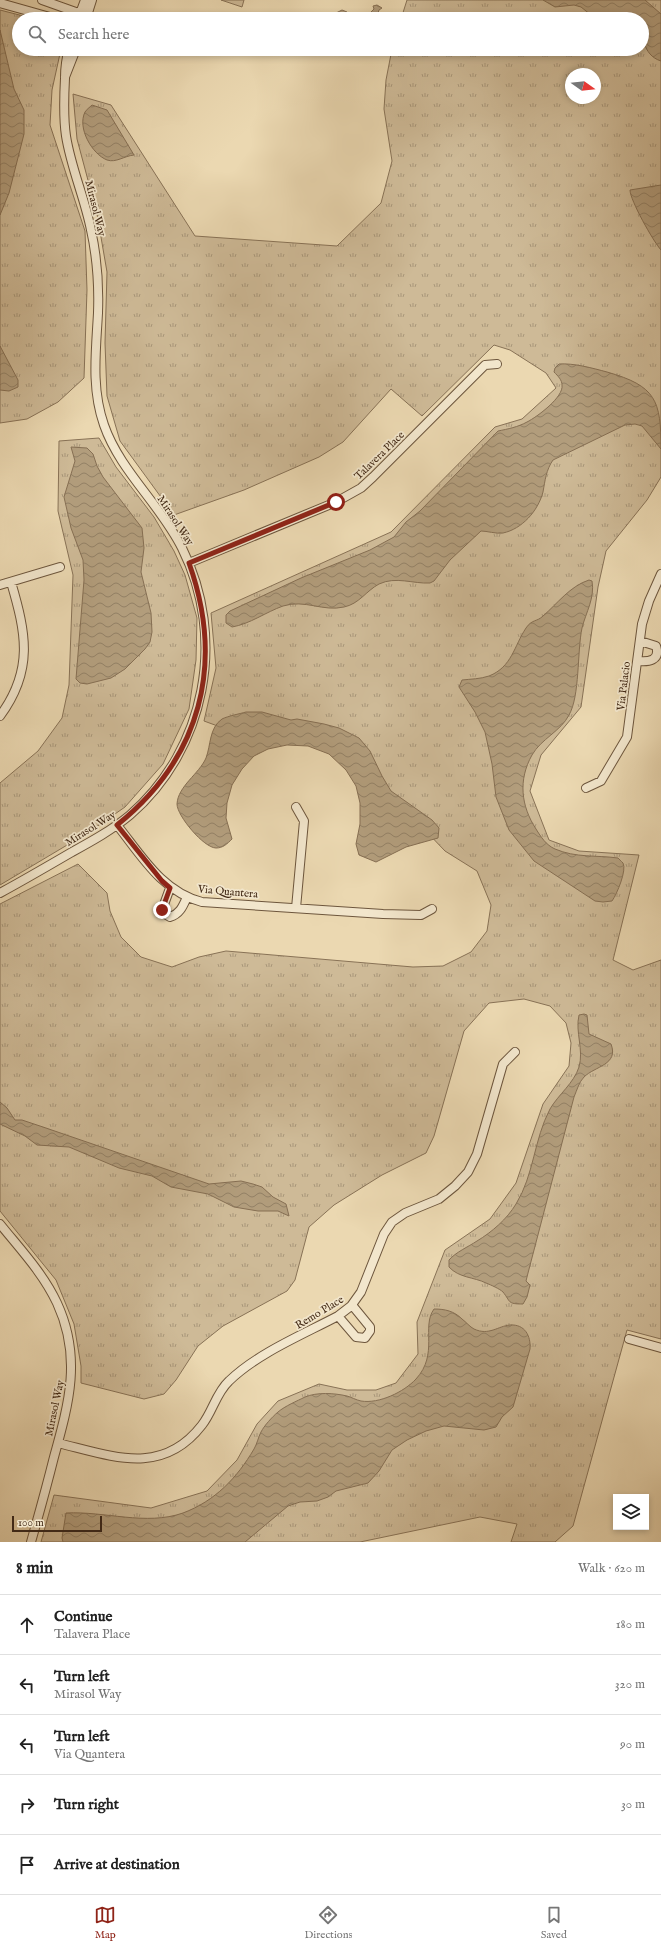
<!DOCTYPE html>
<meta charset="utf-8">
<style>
:root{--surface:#fff;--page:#f2f2f2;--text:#222;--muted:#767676;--line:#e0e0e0;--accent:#8f2418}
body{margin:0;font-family:"IM FELL English",serif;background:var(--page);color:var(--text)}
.controls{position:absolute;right:12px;bottom:12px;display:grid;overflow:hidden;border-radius:0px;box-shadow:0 2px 6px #0003}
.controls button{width:36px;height:36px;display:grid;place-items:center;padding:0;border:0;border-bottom:1px solid var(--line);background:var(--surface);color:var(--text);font:20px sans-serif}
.compass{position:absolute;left:565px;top:68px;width:36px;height:36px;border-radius:50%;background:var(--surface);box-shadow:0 2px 6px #0003;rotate:105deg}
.scale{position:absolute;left:12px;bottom:10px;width:90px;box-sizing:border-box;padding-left:4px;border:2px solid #432a16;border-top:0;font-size:11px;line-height:14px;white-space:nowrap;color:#432a16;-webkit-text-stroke:3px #f2e6cc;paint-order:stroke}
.stop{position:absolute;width:12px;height:12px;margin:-9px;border:3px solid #8f2418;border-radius:50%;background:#fff}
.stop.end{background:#8f2418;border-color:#fff;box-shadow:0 1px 4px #0008}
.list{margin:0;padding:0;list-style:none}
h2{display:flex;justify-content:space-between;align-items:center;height:52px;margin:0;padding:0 16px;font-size:17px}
h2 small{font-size:13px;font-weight:400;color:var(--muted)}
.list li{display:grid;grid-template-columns:26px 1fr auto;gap:12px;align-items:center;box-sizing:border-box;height:60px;padding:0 16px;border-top:1px solid var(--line)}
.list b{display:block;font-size:15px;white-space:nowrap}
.list p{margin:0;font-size:13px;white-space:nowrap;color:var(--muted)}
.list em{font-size:13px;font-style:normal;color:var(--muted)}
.icon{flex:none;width:22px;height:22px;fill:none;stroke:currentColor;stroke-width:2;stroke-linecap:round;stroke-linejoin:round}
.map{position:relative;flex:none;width:661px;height:1542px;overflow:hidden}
.search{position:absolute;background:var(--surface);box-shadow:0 2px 6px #0003;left:12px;right:12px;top:12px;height:44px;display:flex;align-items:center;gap:10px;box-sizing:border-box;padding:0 14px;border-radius:22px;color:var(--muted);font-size:15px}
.sheet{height:352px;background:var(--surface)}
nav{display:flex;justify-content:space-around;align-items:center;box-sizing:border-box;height:56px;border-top:1px solid var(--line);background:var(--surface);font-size:11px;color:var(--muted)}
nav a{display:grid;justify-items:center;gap:2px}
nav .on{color:var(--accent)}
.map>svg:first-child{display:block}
.grass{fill:url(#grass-tufts);stroke:#887256;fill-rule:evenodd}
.park{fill:#ceba97;stroke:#887256}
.water{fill:url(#water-waves);stroke:#866f53}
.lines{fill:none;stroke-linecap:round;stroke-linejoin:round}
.minor-casing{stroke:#6d563d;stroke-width:10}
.minor{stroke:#f2e6cc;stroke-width:8}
.route{stroke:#8f2418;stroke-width:5}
.labels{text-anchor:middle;stroke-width:3.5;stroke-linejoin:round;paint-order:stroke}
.street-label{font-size:11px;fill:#432a16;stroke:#f2e6cc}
</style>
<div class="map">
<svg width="661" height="1542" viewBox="0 0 661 1542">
<defs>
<pattern id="grass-tufts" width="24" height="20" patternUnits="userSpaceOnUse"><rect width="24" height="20" fill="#ceba97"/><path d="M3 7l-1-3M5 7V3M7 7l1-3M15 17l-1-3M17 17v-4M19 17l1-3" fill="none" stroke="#a9977a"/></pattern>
<pattern id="water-waves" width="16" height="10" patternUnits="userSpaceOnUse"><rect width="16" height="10" fill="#b29d7c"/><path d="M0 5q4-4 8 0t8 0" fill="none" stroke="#928065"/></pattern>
</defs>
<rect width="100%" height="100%" fill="#ebd8b1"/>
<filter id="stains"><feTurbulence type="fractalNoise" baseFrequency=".005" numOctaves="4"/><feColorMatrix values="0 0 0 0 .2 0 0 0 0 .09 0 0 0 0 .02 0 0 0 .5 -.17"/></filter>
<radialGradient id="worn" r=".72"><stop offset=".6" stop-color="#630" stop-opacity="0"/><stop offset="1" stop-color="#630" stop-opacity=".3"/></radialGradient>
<path class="grass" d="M407,0H661V477L647,500L606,551L598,587L581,707L541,755L530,791L549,840L579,851L639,855L613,960L633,970L661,960V1339L627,1330L573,1526L555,1542H511L517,1524L480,1517L360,1542H41L54,1495L151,1508L207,1491L237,1460L257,1424L278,1401L319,1384L347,1390H376L396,1383L418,1354L417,1322L445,1250L490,1219L516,1183L543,1104L569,1066L571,1043L566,1023L550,1006L524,999L489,1003L464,1031L434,1136L426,1153L382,1175L334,1205L309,1227L295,1280L287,1291L223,1326L198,1346L176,1380L164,1394L144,1399L81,1383V1366L74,1324L56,1280L0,1211V904L78,864L107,893L110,911L121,937L141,957L172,967L199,957L226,951L413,967L443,966L471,952L487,931L491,905L477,871L445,851L359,761L299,734L234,732L204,721L216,668L211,613L391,532L495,427L522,419L556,388L546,373L510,350L494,345L422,416L391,389L343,442L319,457L244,490L174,515L120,441L107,396L105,343L107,272L97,214L77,139L73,94L111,105L195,236L337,246L381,203L392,161L384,109L386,80L392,49H642V19H401ZM571,74H595V98H571Z
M0,10L35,19H19V49H61L52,90L50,125L85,231L87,290L84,378L58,402L27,419L0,423Z
M99,438L116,467L154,517L174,551L185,575L197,618L196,660L189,709L163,764L125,807L89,832L0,885V783L38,751L62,718L69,685L73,575L58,511L59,441Z"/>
<path class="park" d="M221,0H244L242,7Z"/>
<path class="water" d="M543,0H645L661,14V61C642,55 642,34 642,19H596L581,7L574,5L555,7Z
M377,5L382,8L379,10L378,13L375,15V19H371L370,13L374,9L373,6Z
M342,10L347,12L349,17L354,19L326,18L328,13H336Z
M0,30L14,89L24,110V134L9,193L0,215Z
M92,105L107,110L134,155C124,156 116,163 107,160C92,154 77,128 85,112C86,110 90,107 92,105Z
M661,185V250C653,241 630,200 630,190Z
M0,346L18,380V387L9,391L0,390Z
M559,364C574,363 592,368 607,372C656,386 661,400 661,449L642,426L635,424L625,425L553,460C546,470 545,481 543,492C538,511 522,529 503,533C496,534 487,531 481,531L450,560L434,581L430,583C413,584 396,576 379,584C366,591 359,604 344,607C323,612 305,599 283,606C266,612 250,624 232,627L226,623V615L230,611L301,578L370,550L394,537L406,522L420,511L498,431C508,429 518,427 527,422C537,417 564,397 562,385C562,380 558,376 554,372L555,368Z
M71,447L87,448L93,454L97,466L103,477L142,528L144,548L141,572L151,613L152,632L150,642L145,649L125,669L111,678L87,684L80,683L76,679L84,580L83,560L71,528L64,497L75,461Z
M589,580L592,581C595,598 586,612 582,628C577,652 580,696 569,715C561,731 541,739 532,755C518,780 521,806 536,829C541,837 546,845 555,849C576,858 596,855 618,858C619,859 621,861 623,863C627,870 617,894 612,901L603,902L595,901L534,861L509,830L496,797L492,764L485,732L475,712L459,687L462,680C471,679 480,679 489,676C512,667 514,646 526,628C532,619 537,622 543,616C557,604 570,586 589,580Z
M246,712H262L291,720L297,719L324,724L339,728L359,738L370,751L382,776L391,791L432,820L439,828L438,838L406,847L376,862L359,855L356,844L360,824V803L356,786L346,770L329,754L308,746L287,745L268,749L254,756L242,769L232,785L227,803L226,818L232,839C227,844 223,848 216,848C204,848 177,816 177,804C178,786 199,774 206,758C211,745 209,728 222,719C228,716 239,714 246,712Z
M584,1014L587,1015L589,1034L611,1044C619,1065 595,1066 584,1077C579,1082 577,1090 574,1097L528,1273L526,1281L530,1285L527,1297L523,1304C507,1304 511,1302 503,1292C500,1289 491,1285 486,1283C474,1277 459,1278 449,1267V1260C456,1252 468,1247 477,1241C492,1232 507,1219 516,1204C534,1175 534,1139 550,1109C558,1095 574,1083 579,1067C584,1050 575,1032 579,1015Z
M0,1102L7,1108L15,1120H22L43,1127L209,1184L241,1181L253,1184L262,1187L273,1197L286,1204L289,1216L278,1211H258L234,1207L208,1194L171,1187L152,1176L119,1168L69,1147L37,1145L25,1136L0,1124Z
M434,1309C445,1309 454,1311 462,1319C466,1322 470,1327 474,1329C489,1336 498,1326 510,1325C525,1324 531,1336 530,1349L513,1407L502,1417L496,1427L484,1430L444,1426L426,1431L407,1440L392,1450L379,1471L368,1483L336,1491L328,1497L317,1501L300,1502L288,1506L245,1542H63L62,1538L66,1513C105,1511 146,1526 183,1513C215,1501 237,1478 254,1449C257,1444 258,1438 261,1432C264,1426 272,1417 278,1412C285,1406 297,1401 305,1397C317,1392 334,1393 347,1396C351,1397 356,1400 361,1401C379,1404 404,1392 416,1379C439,1354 421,1327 434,1309Z"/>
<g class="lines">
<g class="minor-casing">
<path id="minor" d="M42,0L87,16
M0,3L57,19
M78,19L85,0
M86,19L92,0
M65,77L76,49
M189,563L336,502L361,488L373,477L485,365L497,364
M0,585L60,567
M638,661C648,662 661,661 656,646L640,641
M0,716C34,670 26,633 11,582
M586,788L601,781L627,737L642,624L649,601L661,574
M296,807L304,821L296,908
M117,825C141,855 162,892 202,902L383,914L421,915L432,909
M170,888L162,910L165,914L170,917C180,914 183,906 187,897
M0,893C24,880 48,866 72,852C92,841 112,830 130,815C206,749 227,638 182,548C160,504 120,471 104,425C91,388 96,351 98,313C99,286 97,257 91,230C85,199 71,168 66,136C63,116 64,97 65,78C65,67 66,59 69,49
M0,1224C20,1249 43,1273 57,1303C82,1357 69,1403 54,1457C47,1485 39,1514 31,1542
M338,1316L356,1337L365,1338L370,1331V1327L352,1305
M629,1339L661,1348
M58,1443C112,1456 162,1477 202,1425C213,1411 216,1393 229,1381C258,1353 302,1335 338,1316L351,1306L361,1292L384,1234L392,1222L405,1213L439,1199L455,1186L468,1172L477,1154L503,1064L515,1052"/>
</g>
<use href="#minor" class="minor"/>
</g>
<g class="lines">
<path class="route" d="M162,910L170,888L162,881L117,825C201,758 225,664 189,563L336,502"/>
</g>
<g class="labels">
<g class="street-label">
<text transform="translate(96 208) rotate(76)" y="4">Mirasol Way</text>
<text transform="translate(379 455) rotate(-44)" y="4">Talavera Place</text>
<text transform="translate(176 520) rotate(57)" y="4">Mirasol Way</text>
<text transform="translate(623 686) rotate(-83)" y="4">Via Palacio</text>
<text transform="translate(90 828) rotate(-32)" y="4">Mirasol Way</text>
<text transform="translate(228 891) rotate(5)" y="4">Via Quantera</text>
<text transform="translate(319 1312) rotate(-31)" y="4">Remo Place</text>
<text transform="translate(54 1408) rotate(-78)" y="4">Mirasol Way</text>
</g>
</g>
<rect width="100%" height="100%" filter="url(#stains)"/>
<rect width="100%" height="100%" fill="url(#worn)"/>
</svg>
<div class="controls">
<button><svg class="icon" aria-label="layers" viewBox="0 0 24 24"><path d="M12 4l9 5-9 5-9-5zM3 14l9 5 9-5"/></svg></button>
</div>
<svg class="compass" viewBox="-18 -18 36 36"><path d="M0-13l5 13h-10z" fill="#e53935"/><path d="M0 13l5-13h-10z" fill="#767676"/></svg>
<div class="scale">100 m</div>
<div class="stop" style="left:336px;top:502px"></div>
<div class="stop end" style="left:162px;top:910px"></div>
<div class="search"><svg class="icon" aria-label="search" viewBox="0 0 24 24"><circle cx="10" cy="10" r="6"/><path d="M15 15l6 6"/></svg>Search here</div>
</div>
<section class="sheet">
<h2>8 min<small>Walk · 620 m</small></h2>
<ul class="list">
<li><svg class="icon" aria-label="ahead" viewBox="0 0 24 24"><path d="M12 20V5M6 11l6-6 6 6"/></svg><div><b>Continue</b><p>Talavera Place</p></div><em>180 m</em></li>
<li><svg class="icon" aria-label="left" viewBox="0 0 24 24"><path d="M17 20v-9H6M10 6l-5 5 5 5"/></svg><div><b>Turn left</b><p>Mirasol Way</p></div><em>320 m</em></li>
<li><svg class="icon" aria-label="left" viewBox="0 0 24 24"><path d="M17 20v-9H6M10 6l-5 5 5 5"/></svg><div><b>Turn left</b><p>Via Quantera</p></div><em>90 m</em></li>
<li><svg class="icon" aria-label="right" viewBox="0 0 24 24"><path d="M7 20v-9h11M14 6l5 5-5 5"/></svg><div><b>Turn right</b></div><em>30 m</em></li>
<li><svg class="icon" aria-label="arrive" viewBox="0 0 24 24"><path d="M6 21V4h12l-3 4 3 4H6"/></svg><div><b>Arrive at destination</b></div></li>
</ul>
</section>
<nav>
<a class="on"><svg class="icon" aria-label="map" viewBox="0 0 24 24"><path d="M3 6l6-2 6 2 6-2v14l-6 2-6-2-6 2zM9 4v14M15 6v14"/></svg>Map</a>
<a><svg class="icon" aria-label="directions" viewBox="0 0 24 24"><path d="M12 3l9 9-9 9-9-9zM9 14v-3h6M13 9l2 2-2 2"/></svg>Directions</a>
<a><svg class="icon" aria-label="saved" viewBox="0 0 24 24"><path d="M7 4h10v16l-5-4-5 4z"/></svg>Saved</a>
</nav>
